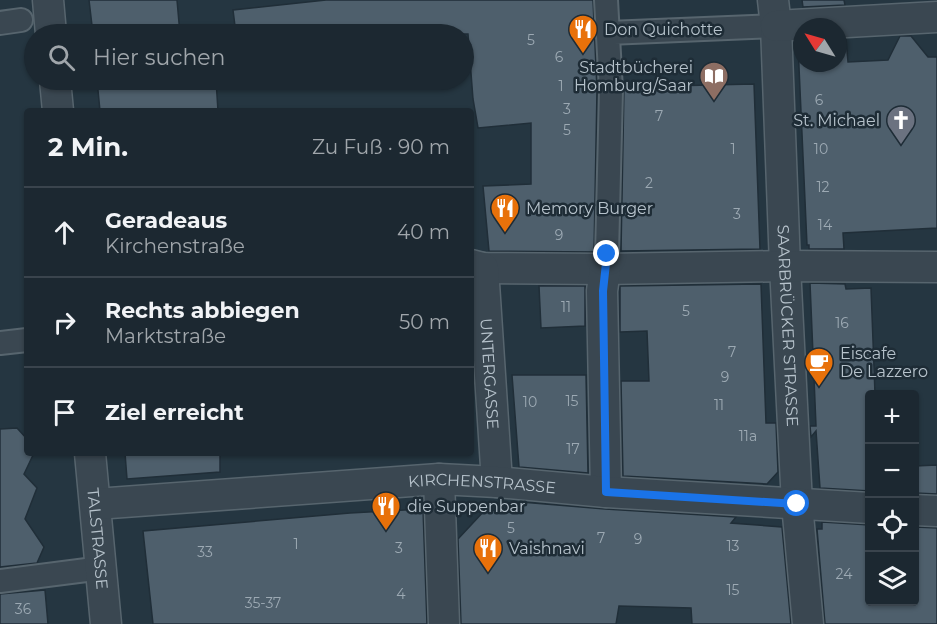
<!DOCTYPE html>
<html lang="de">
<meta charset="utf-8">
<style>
:root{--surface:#1c2831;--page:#29343d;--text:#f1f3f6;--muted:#a0a6ab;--line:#3a444d}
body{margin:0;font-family:Montserrat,sans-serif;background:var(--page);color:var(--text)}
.controls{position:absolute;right:18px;bottom:18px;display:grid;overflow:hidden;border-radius:6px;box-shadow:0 2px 4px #0004}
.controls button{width:54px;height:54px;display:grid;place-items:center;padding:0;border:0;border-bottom:2px solid var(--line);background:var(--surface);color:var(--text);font:30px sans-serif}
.compass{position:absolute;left:793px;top:18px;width:54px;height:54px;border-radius:50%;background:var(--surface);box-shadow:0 2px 4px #0004;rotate:307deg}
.stop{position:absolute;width:18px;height:18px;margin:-14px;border:4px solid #1a73e8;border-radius:50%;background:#fff}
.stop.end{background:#1a73e8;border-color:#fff;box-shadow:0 2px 6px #0008}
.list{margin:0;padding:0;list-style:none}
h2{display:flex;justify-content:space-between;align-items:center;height:78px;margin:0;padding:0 24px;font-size:26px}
h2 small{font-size:20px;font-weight:400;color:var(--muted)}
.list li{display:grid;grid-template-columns:39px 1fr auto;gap:18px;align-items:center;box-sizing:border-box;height:90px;padding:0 24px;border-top:2px solid var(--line)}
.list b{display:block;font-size:22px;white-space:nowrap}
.list p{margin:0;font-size:20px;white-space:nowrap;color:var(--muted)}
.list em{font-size:20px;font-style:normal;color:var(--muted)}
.icon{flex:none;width:33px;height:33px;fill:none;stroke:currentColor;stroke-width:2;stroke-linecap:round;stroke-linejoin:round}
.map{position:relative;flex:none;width:937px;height:624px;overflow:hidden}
.search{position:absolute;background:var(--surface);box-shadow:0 2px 4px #0004;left:24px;top:24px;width:450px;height:66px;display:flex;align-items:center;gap:15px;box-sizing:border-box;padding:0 21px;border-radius:33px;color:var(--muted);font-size:22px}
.panel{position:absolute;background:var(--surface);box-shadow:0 2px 4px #0004;left:24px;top:108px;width:450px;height:348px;border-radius:6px}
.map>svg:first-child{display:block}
.building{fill:#4e5f6c;stroke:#202e38;stroke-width:1.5}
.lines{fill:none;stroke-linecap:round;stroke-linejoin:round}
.pedestrian-casing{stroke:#57656e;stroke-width:26}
.minor-casing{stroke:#57656e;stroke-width:33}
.pedestrian{stroke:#3a4751;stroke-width:22}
.minor{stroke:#3a4751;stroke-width:30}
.route{stroke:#1a73e8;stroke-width:8}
.labels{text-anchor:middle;stroke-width:5;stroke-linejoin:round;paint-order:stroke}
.number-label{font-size:14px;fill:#9ca9b3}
.poi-label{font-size:16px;fill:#b6c2cb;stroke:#1e2c36;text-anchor:start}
.street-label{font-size:16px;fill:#b6c2cb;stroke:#1e2c36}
</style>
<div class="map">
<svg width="937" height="624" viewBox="0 0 937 624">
<rect width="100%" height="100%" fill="#253641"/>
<path class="building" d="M89,0H177L180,34H93Z
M326,0H593L597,90L594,252L489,251L483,186L531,184V123L478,128L473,99L468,34H236L233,10Z
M802,0H844L845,5L803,7Z
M900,36H911L928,57H937V228L843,233L844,249H809V245H807L798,45H802V63H838V40L846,39L848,62L888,60Z
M97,80H216L218,111H100Z
M754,84L760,249L621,251L624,87Z
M810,283L845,284L846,289L871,288L875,394H870V491L820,488L816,431L811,437L810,426H816Z
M761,284L766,423H776L778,472L767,484L623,476L621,381H649L647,331L620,332V286Z
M539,286H585V326L541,328Z
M512,375H586L588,473L519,467Z
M17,428L27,439V453H34L24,474L37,488L25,519L44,547L37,563L0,567V429Z
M125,453H220V472L127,479Z
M937,465V494L915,493V466Z
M521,502L605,509L736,517L731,523L782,527L791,624H692L691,608L619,606L616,624H461L458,539L485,510L522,512Z
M423,509L427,624H153L143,531L350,513Z
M822,522L870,525V602H915V527L937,528V624H825L817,529H822Z
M45,590L48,624H0V594Z"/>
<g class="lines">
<g class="pedestrian-casing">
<path id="pedestrian" d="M0,23L21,20
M608,33L776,26
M605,269L607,254L611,90L606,0
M0,343L27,340
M0,581L102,568"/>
</g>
<g class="minor-casing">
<g id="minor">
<path d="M48,0L51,34"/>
<path id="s1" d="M773,0L776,26L785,266L797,504L808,624"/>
<path d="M776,26L937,17"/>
<path d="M55,80L58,111"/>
<path d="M471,265L483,268L605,269L785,266L937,267"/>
<path id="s2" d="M483,268L497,482"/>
<path d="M605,269L602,291L606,492"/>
<path id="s3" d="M90,453L106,624"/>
<path d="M439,479L444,624"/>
<path id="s4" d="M96,504L439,479L497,482L606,492L870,508"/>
<path d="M914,510L937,511"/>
</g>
</g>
<use href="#pedestrian" class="pedestrian"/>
<use href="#minor" class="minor"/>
</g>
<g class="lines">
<path class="route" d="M607,254L603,291L606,492L797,504"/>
</g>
<defs>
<g id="restaurant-pin" transform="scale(1.5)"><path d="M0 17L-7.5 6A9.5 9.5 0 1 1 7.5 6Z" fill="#e8710a" stroke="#1e2c36"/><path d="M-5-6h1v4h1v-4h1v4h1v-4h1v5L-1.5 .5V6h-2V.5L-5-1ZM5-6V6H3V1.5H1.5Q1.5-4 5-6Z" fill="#fff"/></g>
<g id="library-pin" transform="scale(1.5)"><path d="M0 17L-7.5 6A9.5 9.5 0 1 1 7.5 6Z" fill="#8d6e63" stroke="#1e2c36"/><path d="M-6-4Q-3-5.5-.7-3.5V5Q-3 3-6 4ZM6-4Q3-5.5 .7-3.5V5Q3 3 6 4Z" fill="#fff"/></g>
<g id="church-pin" transform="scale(1.5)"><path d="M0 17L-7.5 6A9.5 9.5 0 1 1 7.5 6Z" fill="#6b7280" stroke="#1e2c36"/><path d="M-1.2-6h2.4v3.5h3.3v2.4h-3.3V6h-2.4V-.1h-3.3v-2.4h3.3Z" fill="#fff"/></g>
<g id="cafe-pin" transform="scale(1.5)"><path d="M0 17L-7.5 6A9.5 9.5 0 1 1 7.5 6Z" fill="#e8710a" stroke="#1e2c36"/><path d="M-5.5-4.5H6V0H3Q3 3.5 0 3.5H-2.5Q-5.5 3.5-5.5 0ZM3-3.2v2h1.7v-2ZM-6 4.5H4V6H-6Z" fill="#fff"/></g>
</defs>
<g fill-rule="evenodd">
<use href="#restaurant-pin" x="583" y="29"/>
<use href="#library-pin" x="714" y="76"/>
<use href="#church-pin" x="901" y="120"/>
<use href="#restaurant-pin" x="505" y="208"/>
<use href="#cafe-pin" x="819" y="362"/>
<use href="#restaurant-pin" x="386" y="506"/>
<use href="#restaurant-pin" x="488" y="548"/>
</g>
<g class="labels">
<g class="number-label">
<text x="531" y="45">5</text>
<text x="559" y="62">6</text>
<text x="561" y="91">1</text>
<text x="819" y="105">6</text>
<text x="567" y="114">3</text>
<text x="659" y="121">7</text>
<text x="567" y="135">5</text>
<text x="733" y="154">1</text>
<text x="821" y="154">10</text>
<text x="649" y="188">2</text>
<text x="823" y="192">12</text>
<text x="737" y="219">3</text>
<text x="825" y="230">14</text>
<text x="559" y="240">9</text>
<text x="566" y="312">11</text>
<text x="686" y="316">5</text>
<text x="842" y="328">16</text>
<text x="732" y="357">7</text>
<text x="725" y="382">9</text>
<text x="572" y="406">15</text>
<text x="530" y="407">10</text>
<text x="719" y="410">11</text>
<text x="748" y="441">11a</text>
<text x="573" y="454">17</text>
<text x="511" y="533">5</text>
<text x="601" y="543">7</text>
<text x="638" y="544">9</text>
<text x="296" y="549">1</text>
<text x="733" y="551">13</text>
<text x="399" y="553">3</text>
<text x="205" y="557">33</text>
<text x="844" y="579">24</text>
<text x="733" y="595">15</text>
<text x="401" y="599">4</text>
<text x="263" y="608">35-37</text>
<text x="23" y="614">36</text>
</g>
<g class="poi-label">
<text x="604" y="35">Don Quichotte</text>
<text x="693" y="73" text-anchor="end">Stadtbücherei<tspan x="693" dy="18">Homburg/Saar</tspan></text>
<text x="880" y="126" text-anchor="end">St. Michael</text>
<text x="526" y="214">Memory Burger</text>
<text x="840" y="359">Eiscafe<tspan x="840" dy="18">De Lazzero</tspan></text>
<text x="407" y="512">die Suppenbar</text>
<text x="509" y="554">Vaishnavi</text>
</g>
<g class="street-label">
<text dy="6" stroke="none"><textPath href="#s1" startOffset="326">SAARBRÜCKER STRASSE</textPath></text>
<text dy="6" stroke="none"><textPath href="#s2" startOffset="106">UNTERGASSE</textPath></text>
<text dy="6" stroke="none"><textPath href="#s4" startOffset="387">KIRCHENSTRASSE</textPath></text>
<text dy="6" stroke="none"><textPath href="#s3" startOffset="86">TALSTRASSE</textPath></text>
</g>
</g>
</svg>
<div class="controls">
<button>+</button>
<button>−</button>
<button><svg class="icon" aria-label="locate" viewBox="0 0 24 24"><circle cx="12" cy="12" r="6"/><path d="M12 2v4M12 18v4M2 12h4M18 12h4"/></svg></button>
<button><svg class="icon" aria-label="layers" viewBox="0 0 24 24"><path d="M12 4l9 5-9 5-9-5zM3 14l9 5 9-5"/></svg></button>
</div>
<svg class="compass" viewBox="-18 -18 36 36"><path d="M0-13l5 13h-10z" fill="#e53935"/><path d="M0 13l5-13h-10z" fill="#a0a6ab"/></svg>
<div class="stop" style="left:797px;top:504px"></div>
<div class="stop end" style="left:607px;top:254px"></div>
<div class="search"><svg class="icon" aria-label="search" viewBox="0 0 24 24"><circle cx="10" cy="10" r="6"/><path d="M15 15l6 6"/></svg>Hier suchen</div>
<section class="panel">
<h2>2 Min.<small>Zu Fuß · 90 m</small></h2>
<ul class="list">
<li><svg class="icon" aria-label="ahead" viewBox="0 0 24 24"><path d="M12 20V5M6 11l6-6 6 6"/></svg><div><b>Geradeaus</b><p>Kirchenstraße</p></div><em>40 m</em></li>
<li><svg class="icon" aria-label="right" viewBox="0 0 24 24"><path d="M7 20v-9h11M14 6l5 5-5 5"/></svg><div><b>Rechts abbiegen</b><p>Marktstraße</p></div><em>50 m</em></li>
<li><svg class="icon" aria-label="arrive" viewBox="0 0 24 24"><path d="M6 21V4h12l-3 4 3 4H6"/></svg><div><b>Ziel erreicht</b></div></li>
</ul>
</section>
</div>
